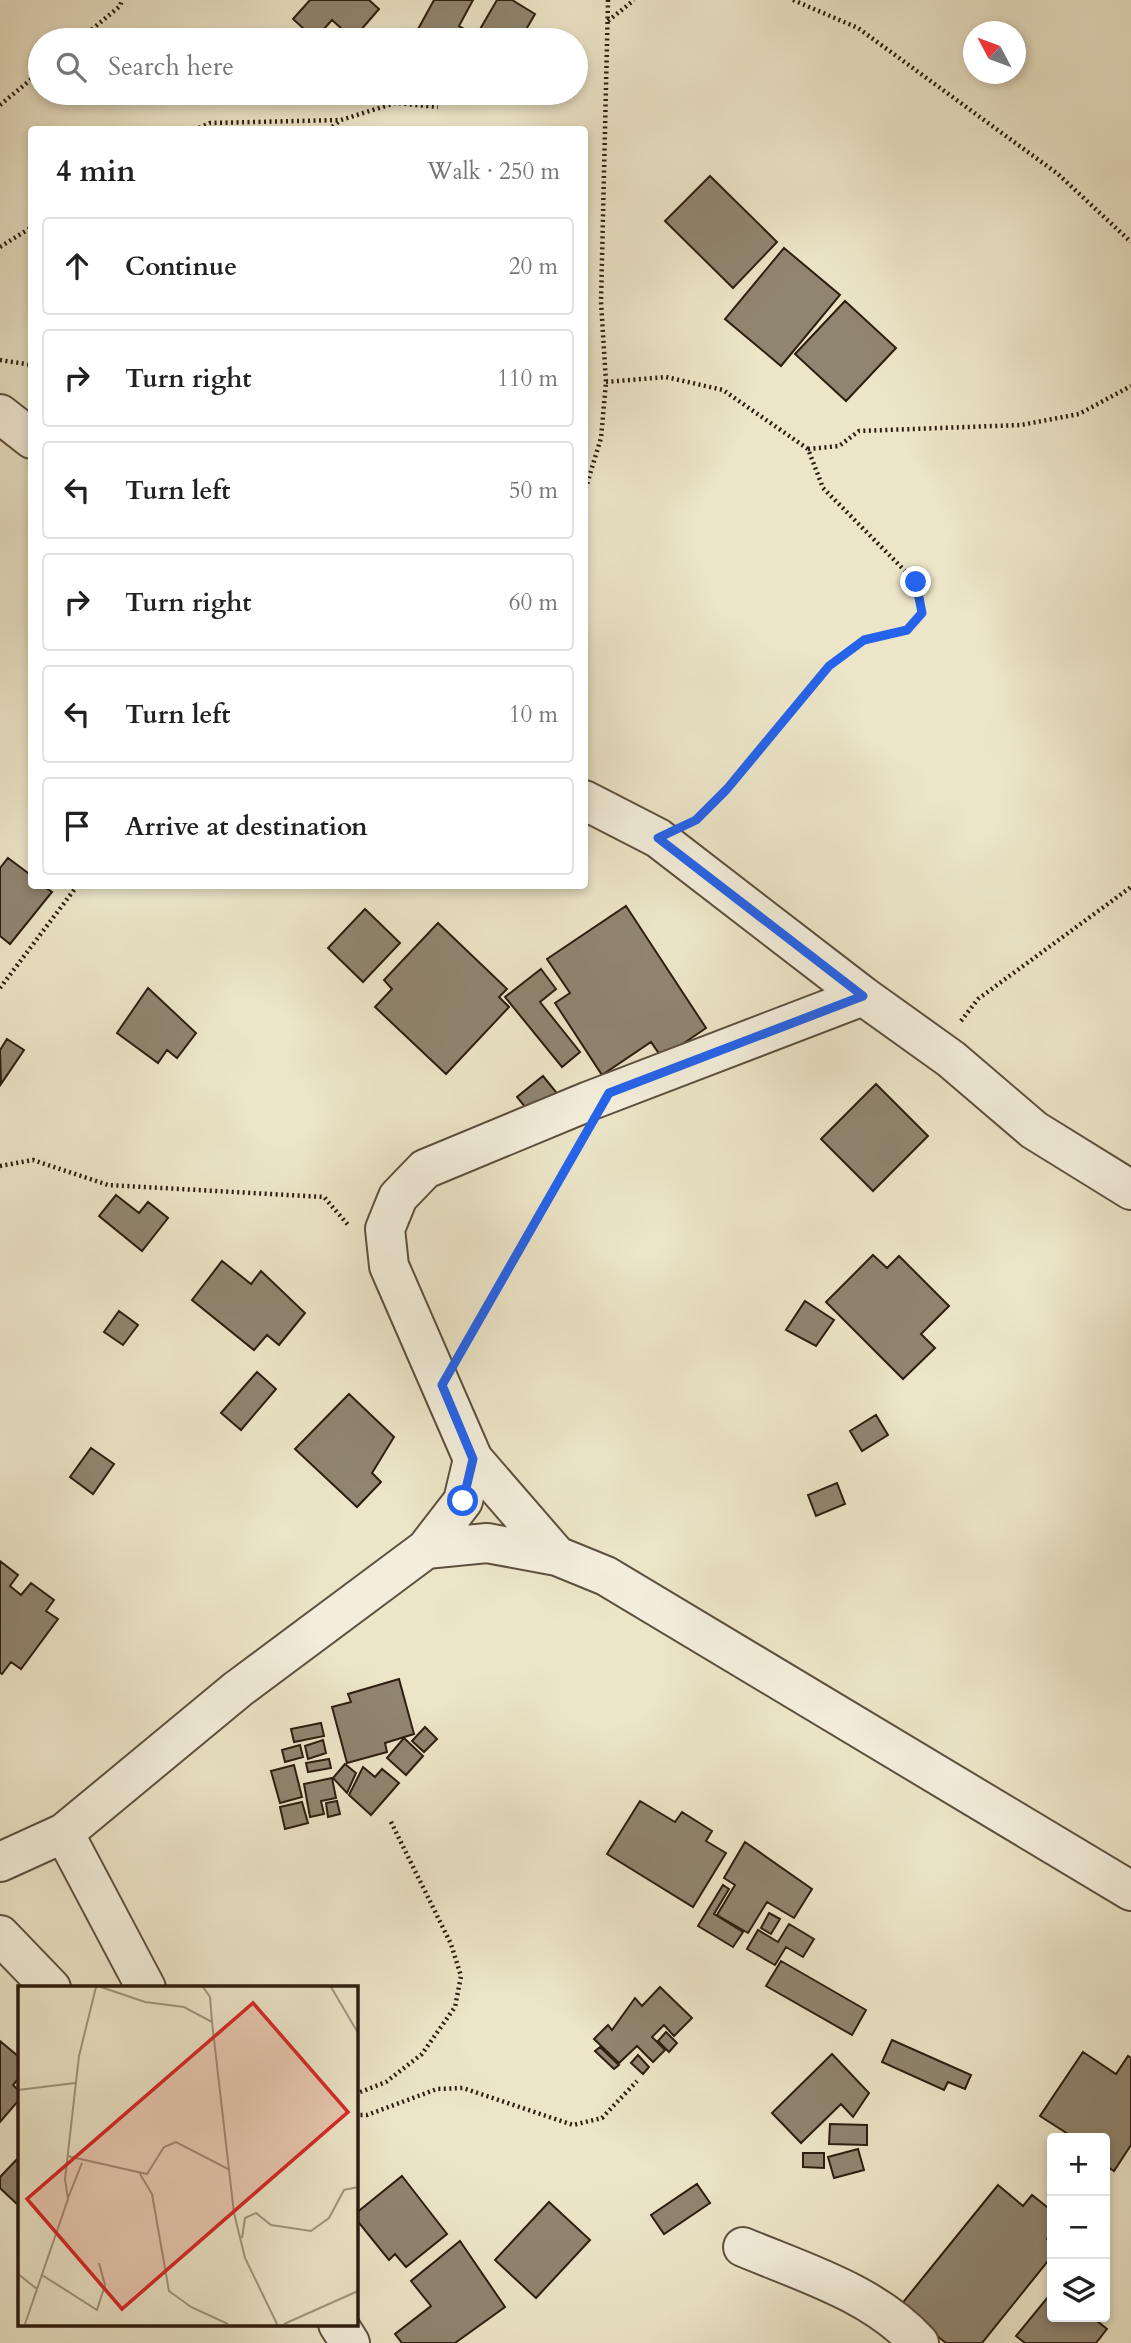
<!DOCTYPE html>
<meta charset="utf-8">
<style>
:root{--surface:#fff;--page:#f2f2f2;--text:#202124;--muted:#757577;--line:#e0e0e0}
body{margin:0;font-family:Cardo,serif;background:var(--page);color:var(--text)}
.controls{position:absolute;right:21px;bottom:21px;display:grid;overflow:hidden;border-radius:7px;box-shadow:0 4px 10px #0003}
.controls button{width:63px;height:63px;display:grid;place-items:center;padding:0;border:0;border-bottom:2px solid var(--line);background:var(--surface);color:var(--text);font:35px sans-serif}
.compass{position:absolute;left:963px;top:21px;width:63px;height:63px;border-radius:50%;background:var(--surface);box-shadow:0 4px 10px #0003;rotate:311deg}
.stop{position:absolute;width:21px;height:21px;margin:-16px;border:5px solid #2563eb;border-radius:50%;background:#fff}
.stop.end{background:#2563eb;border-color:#fff;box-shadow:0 2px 7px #0008}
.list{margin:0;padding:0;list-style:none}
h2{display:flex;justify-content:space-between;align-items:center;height:91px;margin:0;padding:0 28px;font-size:30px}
h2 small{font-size:23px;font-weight:400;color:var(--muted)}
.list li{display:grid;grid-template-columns:46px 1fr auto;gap:21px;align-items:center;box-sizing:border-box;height:98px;margin:0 14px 14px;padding:0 14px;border:2px solid var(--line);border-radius:7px}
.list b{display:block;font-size:26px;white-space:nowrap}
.list em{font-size:23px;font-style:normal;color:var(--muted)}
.icon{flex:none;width:38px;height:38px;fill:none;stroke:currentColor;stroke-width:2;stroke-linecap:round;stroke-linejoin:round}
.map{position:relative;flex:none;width:1131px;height:2343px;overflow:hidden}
.search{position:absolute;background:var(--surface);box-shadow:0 4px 10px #0003;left:28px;top:28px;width:560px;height:77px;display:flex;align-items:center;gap:18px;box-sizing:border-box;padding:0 24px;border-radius:38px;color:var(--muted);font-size:26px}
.panel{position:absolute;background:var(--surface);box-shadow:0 4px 10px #0003;left:28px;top:126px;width:560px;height:763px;border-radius:7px}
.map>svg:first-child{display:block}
.building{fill:#908570;stroke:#2d1e10;stroke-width:2}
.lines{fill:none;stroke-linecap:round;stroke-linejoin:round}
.street-casing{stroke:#5d503e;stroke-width:42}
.path{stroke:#2d1e10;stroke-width:4.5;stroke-dasharray:2 3.5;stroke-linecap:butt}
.street{stroke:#f3eedb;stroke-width:38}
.route{stroke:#2563eb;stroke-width:9}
.inset-road{fill:none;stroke:#a0957e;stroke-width:2}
.view{fill:#d62828;fill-opacity:0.15;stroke:#d62828;stroke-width:3.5}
.inset-edge{fill:none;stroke:#2d1e10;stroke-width:3.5}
</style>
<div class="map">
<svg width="1131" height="2343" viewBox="0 0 1131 2343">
<rect width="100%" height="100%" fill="#ece5c8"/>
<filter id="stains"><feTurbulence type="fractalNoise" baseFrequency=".00286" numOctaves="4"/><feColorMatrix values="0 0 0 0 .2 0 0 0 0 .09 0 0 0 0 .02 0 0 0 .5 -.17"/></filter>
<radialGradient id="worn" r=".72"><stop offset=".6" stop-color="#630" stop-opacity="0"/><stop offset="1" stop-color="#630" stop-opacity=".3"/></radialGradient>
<path class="building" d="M310,0H369L379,9L353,39L332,20L315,39L293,19Z
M434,0H473L459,26L468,31L464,40H412Z
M497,0H512L535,14L520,40H494L479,31Z
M710,176L777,242L733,288L665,221Z
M784,248L840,295L781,366L725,319Z
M845,301L896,348L846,401L795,354Z
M8,858L32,876V886H43L52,892L10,944L0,936V868Z
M626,906L706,1028L662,1058L651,1042L602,1075L555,1003L570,993L547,959Z
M365,909L400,943L363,982L328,948Z
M438,923L507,989L499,997L509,1007L446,1074L375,1007L392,989L384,980Z
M541,969L556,989L540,1002L580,1052L562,1067L505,997Z
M148,988L196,1033L177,1058L167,1050L158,1063L117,1033Z
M7,1039L24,1050L1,1084L0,1050Z
M543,1076L560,1097L534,1118L517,1097Z
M876,1084L928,1136L873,1191L821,1139Z
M116,1195L139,1213L148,1202L168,1218L142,1251L99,1216Z
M873,1255L887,1268L899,1256L949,1306L921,1334L935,1348L903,1379L826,1302Z
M222,1261L251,1284L261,1271L305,1313L279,1345L267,1335L254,1350L192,1300Z
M805,1301L834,1320L816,1346L786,1330Z
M119,1311L138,1325L123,1345L104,1332Z
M257,1372L276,1389L241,1430L221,1413Z
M349,1394L394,1437L372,1473L381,1482L357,1507L295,1449Z
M876,1415L888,1435L862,1451L850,1431Z
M91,1448L114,1464L93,1494L70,1477Z
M837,1483L845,1504L816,1516L808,1495Z
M0,1561L18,1575L10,1586L21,1595L31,1583L54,1600L46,1611L58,1619L21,1669L11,1662L2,1674L0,1673Z
M399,1679L414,1734L385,1743L387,1752L347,1763L332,1707L351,1702L348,1694Z
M321,1723L324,1736L294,1742L291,1729Z
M425,1727L437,1739L424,1752L412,1741Z
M404,1738L423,1756L406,1775L387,1758Z
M323,1740L326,1753L308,1759L305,1746Z
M300,1745L303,1757L285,1762L282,1750Z
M329,1759L331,1768L308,1772L306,1763Z
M345,1764L356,1773L347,1793L333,1778Z
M294,1765L302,1797L280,1803L271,1771Z
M363,1767L375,1777L382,1769L399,1783L371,1815L349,1795Z
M332,1778L336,1798L321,1801L324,1814L310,1817L304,1784Z
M337,1801L340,1814L328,1817L326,1803Z
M640,1801L675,1822L682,1812L712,1831L706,1841L726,1853L693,1907L607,1854Z
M302,1802L308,1823L285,1829L280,1807Z
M745,1842L812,1889L794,1918L767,1902L748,1933L717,1915L735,1885L724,1878Z
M723,1885L729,1889L714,1914L743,1932L733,1947L698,1926Z
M769,1913L780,1919L771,1934L761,1928Z
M789,1924L814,1939L803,1957L786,1947L775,1965L747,1949L758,1930L778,1942Z
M781,1961L866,2010L852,2035L766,1986Z
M660,1987L692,2018L674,2036L664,2025L652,2037L665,2050L653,2062L637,2046L619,2063L594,2039L608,2025L612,2030L635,1998L642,2006Z
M666,2032L677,2043L669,2052L658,2041Z
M892,2040L971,2075L965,2089L948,2082L944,2090L882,2062Z
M0,2041L19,2057V2078L13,2085L19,2091V2100L0,2122Z
M600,2047L619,2065L614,2069L595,2051Z
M1083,2052L1116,2074L1128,2056L1131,2058V2145L1114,2171L1105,2165V2138H1069L1071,2136L1040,2116Z
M832,2054L869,2093L853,2117L841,2104L801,2143L772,2113Z
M638,2055L649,2067L643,2074L631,2063Z
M830,2124L867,2125V2145L829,2144Z
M858,2149L864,2170L834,2178L828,2157Z
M803,2153H824V2168L803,2167Z
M19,2157V2206L0,2188V2177Z
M402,2176L447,2234L406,2267L395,2254L389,2260L355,2218V2214Z
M697,2184L710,2203L664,2234L651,2215Z
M998,2185L1023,2206L1032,2195L1052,2211V2232L1047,2239L1052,2244V2256L982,2343H946L900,2306Z
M549,2202L590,2240L536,2298L495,2260Z
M460,2241L505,2307L455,2343H402L395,2334L431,2306L411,2281Z
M1052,2292V2317H1092L1107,2329L1096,2343H1025L1016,2336Z"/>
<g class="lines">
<g class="street-casing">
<path id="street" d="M0,414L32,439
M584,800L658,838L863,996L951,1059L1034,1130L1131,1190
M473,1459L557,1556
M426,1549L487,1543L557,1556L606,1576L1131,1891
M64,1833L146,1988
M0,1862L64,1833L238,1689L426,1549L463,1501L473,1459L389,1266L385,1229L398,1197L425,1169L589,1101L863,996
M0,1935L51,1988
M743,2247C805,2273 873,2293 919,2343
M338,2324L350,2343"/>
</g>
<path class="path" d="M793,0L858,28L1058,174L1131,242
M608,21L634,0
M79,40L120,6L122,0
M0,105L40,72
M194,130L210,123L341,120
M328,130L341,120L395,103L438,107
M0,247L32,227
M0,360L32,365
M606,382L666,377L723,390L808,449L823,488L916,582L922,613L907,630L864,640L829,666L727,789L694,821
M808,449L839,446L859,431L1021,425L1079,414L1131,386
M584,494L601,438L606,382L601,302L608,0
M0,988L77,886
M961,1021L978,999L1131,887
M0,1166L33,1160L108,1185L324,1197L349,1226
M465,1345L579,1146
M355,2094L386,2082L422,2054L455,2007L461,1976L451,1944L390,1820
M355,2115H367L437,2089L463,2088L573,2125L602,2118L637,2081"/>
<use href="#street" class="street"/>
</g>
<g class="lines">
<path class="route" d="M463,1501L473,1459L442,1385L609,1093L863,996L658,838L696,820L727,789L829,666L864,640L907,630L922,613L916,582"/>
</g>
<g transform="translate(18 1986)">
<rect width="340" height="340" fill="#ece5c8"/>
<path class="inset-road" d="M83,1L127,16L166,21L194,36L216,227L227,272L259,338M185,1L192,11L194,36M313,1L340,47M0,104L57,97M49,170L129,188L146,161L158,156L212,184M122,188L134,208L151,305L173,321L210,338M50,212L64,177M224,252L227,232L238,227L253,239L293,245L311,232L326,204L340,201M0,288L19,303M24,289L79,324L87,299L81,277M7,338L50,213L47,193L61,70L78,1M266,338L340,305"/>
<path class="view" d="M235,17L330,126L104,323L9,213Z"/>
<rect width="340" height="340" class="inset-edge"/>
</g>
<rect width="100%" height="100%" filter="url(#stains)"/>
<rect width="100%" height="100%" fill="url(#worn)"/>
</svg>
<div class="controls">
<button>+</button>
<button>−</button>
<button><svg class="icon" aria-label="layers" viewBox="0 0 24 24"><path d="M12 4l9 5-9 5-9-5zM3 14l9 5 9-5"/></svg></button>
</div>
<svg class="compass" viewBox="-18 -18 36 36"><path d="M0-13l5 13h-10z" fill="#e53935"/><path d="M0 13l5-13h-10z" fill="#757577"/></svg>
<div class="stop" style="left:463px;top:1501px"></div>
<div class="stop end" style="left:916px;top:582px"></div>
<div class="search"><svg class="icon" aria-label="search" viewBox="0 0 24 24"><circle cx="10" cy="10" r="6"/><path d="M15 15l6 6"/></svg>Search here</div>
<section class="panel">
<h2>4 min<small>Walk · 250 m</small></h2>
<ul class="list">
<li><svg class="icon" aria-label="ahead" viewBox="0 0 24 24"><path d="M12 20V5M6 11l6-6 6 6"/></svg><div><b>Continue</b></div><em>20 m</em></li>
<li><svg class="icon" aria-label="right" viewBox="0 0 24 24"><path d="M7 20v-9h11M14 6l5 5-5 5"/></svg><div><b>Turn right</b></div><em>110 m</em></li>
<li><svg class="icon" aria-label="left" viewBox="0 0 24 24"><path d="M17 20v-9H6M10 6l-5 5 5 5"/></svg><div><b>Turn left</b></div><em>50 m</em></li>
<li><svg class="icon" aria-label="right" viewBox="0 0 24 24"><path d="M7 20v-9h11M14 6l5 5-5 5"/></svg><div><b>Turn right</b></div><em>60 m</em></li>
<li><svg class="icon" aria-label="left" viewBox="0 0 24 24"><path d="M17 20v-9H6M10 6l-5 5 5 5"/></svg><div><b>Turn left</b></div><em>10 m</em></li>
<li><svg class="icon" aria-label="arrive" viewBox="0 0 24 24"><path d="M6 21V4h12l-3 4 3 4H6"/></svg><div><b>Arrive at destination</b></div></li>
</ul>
</section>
</div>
